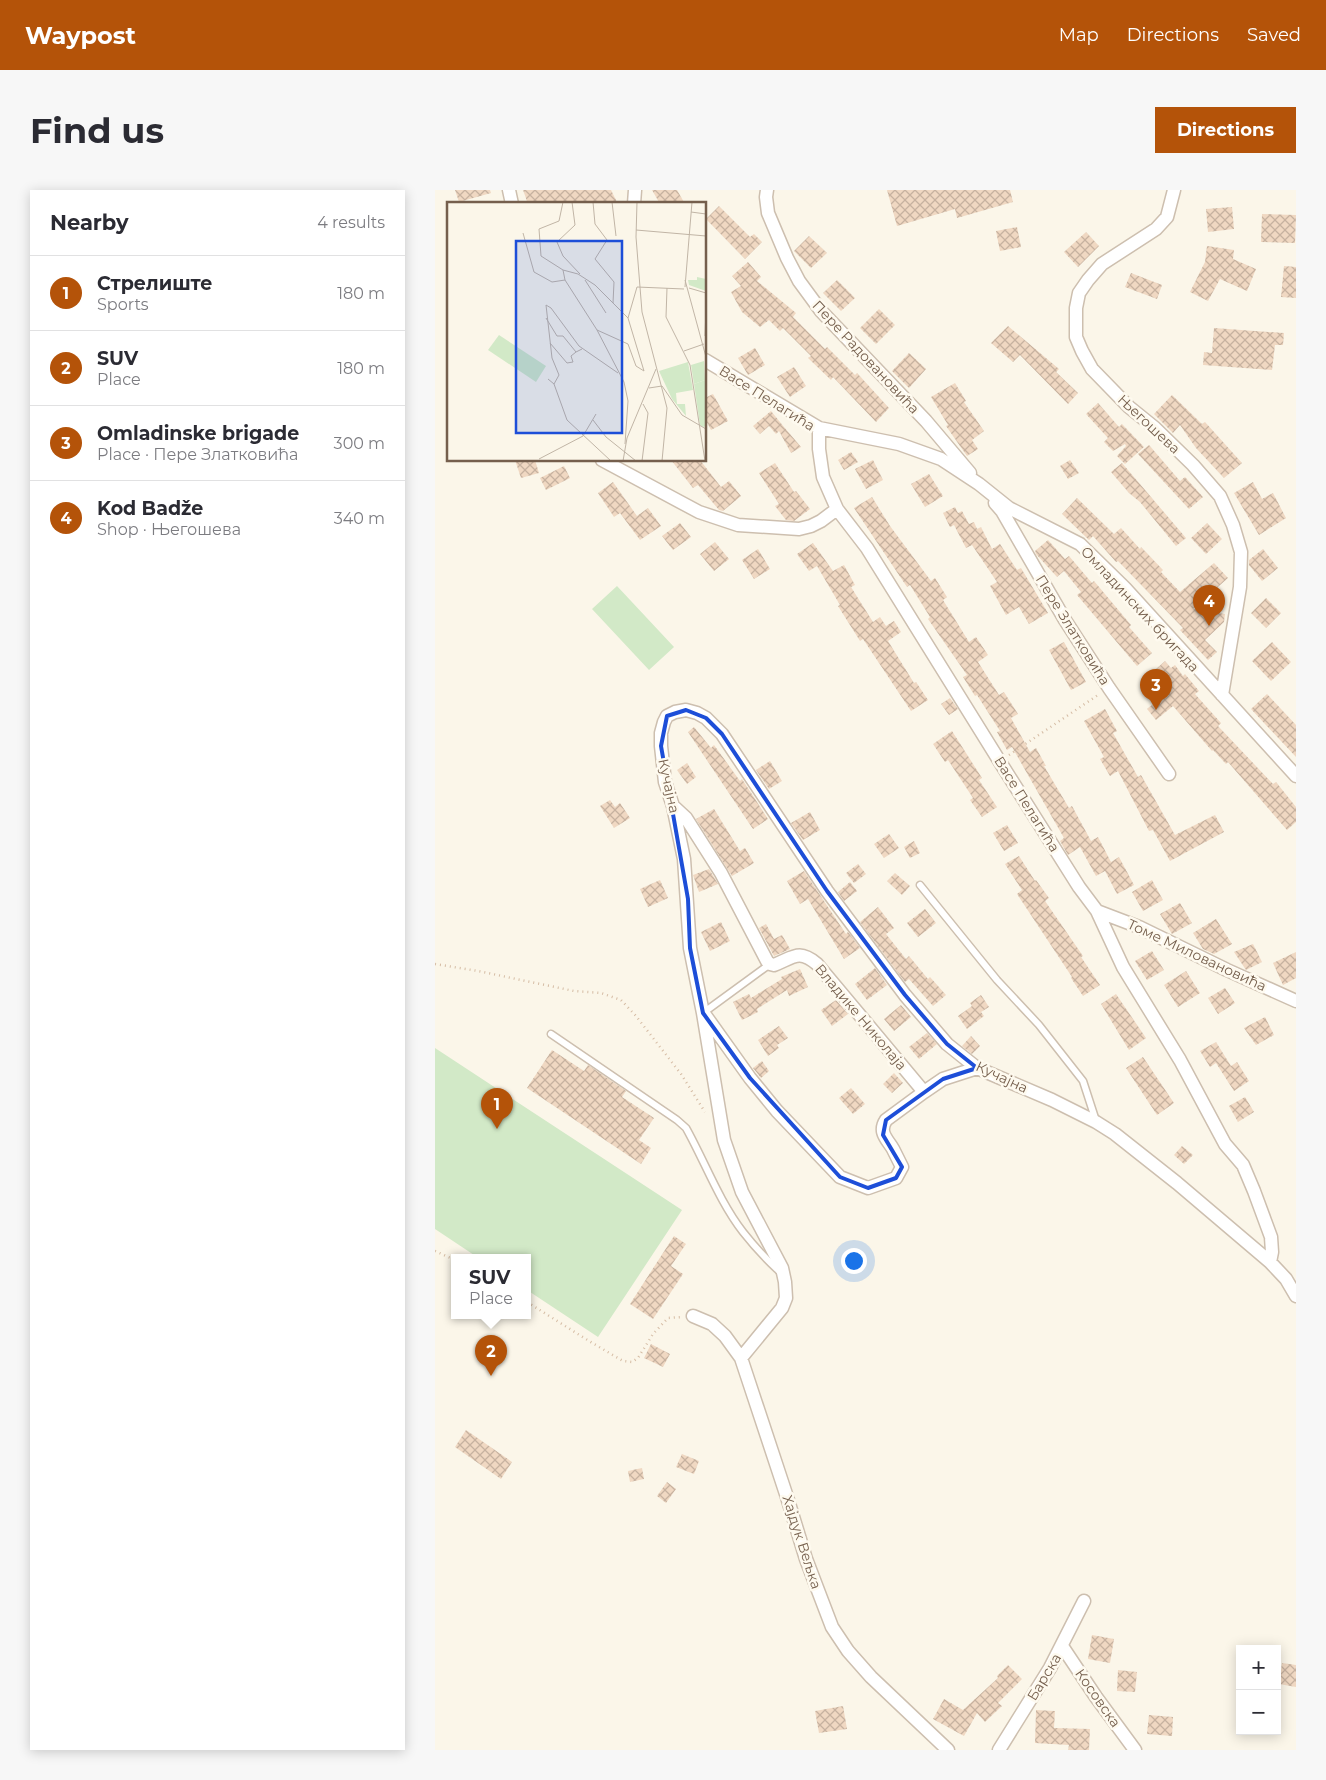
<!DOCTYPE html>
<meta charset="utf-8">
<style>
:root{--surface:#fff;--page:#f7f7f7;--text:#2b2b33;--muted:#7c7c81;--line:#e1e1e2;--accent:#b45309}
body{margin:0;font-family:Montserrat,sans-serif;background:var(--page);color:var(--text)}
.controls{position:absolute;right:15px;bottom:15px;display:grid;overflow:hidden;border-radius:0px;box-shadow:0 2px 12px #0003}
.controls button{width:45px;height:45px;display:grid;place-items:center;padding:0;border:0;border-bottom:1px solid var(--line);background:var(--surface);color:var(--text);font:25px sans-serif}
.you{position:absolute;left:418px;top:1070px;width:18px;height:18px;margin:-12px;border:4px solid #fff;border-radius:50%;background:#1a73e8;box-shadow:0 0 0 8px #1a73e833}
.badge{display:grid;place-items:center;width:32px;height:32px;border-radius:50%;background:var(--accent);color:#fff;font-size:16px;font-weight:700}
.pin{position:absolute;translate:-50% -41px;filter:drop-shadow(0 1px 2px #0008)}
.pin::after{content:'';position:absolute;top:26px;width:18px;height:15px;background:inherit;clip-path:polygon(0 0,100% 0,50% 100%)}
.popup{position:absolute;left:16px;top:1064px;width:80px;height:65px;box-sizing:border-box;display:grid;place-content:center;border-radius:0px;background:var(--surface);filter:drop-shadow(0 1px 4px #0005);font-size:16px;white-space:nowrap;color:var(--muted)}
.popup b{font-size:19px;color:var(--text)}
.popup::after{content:'';position:absolute;left:50%;top:100%;margin-left:-10px;border:10px solid transparent;border-top-color:var(--surface)}
.list{margin:0;padding:0;list-style:none}
h2{display:flex;justify-content:space-between;align-items:center;height:65px;margin:0;padding:0 20px;font-size:21px}
h2 small{font-size:16px;font-weight:400;color:var(--muted)}
.list li{display:grid;grid-template-columns:32px 1fr auto;gap:15px;align-items:center;box-sizing:border-box;height:75px;padding:0 20px;border-top:1px solid var(--line)}
.list b{display:block;font-size:19px;white-space:nowrap}
.list p{margin:0;font-size:16px;white-space:nowrap;color:var(--muted)}
.list em{font-size:16px;font-style:normal;color:var(--muted)}
.map{position:relative;flex:none;width:861px;height:1560px;overflow:hidden;border-radius:0px}
header{display:flex;align-items:center;gap:30px;box-sizing:border-box;height:70px;padding:0 25px;background:var(--accent);color:#fff}
header strong{font-size:24px}
nav{display:flex;gap:28px;margin-inline-start:auto;font-size:18px}
.intro{display:flex;align-items:center;justify-content:space-between;box-sizing:border-box;height:120px;padding:0 30px}
h1{margin:0;font-size:35px}
.button{padding:12px 22px;border-radius:0px;background:var(--accent);color:#fff;font-size:18px;font-weight:700}
main{display:flex;gap:30px;padding:0 30px}
aside{flex:1;background:var(--surface);border-radius:0px;box-shadow:0 2px 12px #0003}
.map>svg:first-child{display:block}
.pitch{fill:#d2e9c7}
.building{fill:url(#building-cross-hatch)}
.lines{fill:none;stroke-linecap:round;stroke-linejoin:round}
.lane-casing{stroke:#cdbfaf;stroke-width:9}
.street-casing{stroke:#cdbfaf;stroke-width:15}
.path{stroke:#d5bca4;stroke-width:2.5;stroke-dasharray:1 4;stroke-linecap:butt}
.lane{stroke:#fff;stroke-width:6}
.street{stroke:#fff;stroke-width:12}
.marked{fill:none;stroke:#1d4ed8;stroke-width:4;stroke-linejoin:round}
.labels{text-anchor:middle;stroke-width:5;stroke-linejoin:round;paint-order:stroke}
.street-label{font-size:14px;fill:#755f4d;stroke:#fefaef}
.inset-road{fill:none;stroke:#c1b5a6;stroke-width:1}
.view{fill:#1d4ed8;fill-opacity:0.15;stroke:#1d4ed8;stroke-width:2.5}
.inset-edge{fill:none;stroke:#755f4d;stroke-width:2.5}
</style>
<header>
<strong>Waypost</strong>
<nav><a>Map</a><a>Directions</a><a>Saved</a></nav>
</header>
<div class="intro"><h1>Find us</h1><a class="button">Directions</a></div>
<main>
<aside>
<h2>Nearby<small>4 results</small></h2>
<ul class="list">
<li><span class="badge">1</span><div><b>Стрелиште</b><p>Sports</p></div><em>180 m</em></li>
<li><span class="badge">2</span><div><b>SUV</b><p>Place</p></div><em>180 m</em></li>
<li><span class="badge">3</span><div><b>Omladinske brigade</b><p>Place · Пере Златковића</p></div><em>300 m</em></li>
<li><span class="badge">4</span><div><b>Kod Badže</b><p>Shop · Његошева</p></div><em>340 m</em></li>
</ul>
</aside>
<div class="map">
<svg width="861" height="1560" viewBox="0 0 861 1560">
<defs>
<pattern id="building-cross-hatch" width="8" height="8" patternUnits="userSpaceOnUse" patternTransform="scale(1.25)"><rect width="8" height="8" fill="#f0d8c2"/><path d="M0 0l8 8M0 8l8-8" fill="none" stroke="#c7b2a0"/></pattern>
</defs>
<rect width="100%" height="100%" fill="#fbf6e9"/>
<path class="pitch" d="M182,396L239,457L214,480L157,419Z
M0,858L247,1020L163,1147L92,1100V1067H42L0,1039Z"/>
<path class="building" d="M20,0H55L56,3L24,12Z
M88,0H176L183,14H93Z
M217,0H242L250,14H225Z
M452,0H575L578,12L522,28L520,19L462,36Z
M284,16L315,47L319,44L327,52L310,69L271,29Z
M797,17L799,39L773,42L771,19Z
M827,24L861,25L860,53L826,52Z
M582,37L586,57L565,61L561,41Z
M651,42L664,56L643,77L629,62Z
M374,46L392,63L376,78L359,61Z
M772,56L799,60L798,69L821,79L812,101L785,89L773,111L755,102L770,72Z
M313,72L326,87L322,91L361,123L358,127L390,159L392,157L420,185L422,183L454,218L441,232L398,187L396,190L373,168L376,166L348,138L345,141L334,130L325,137L307,122L296,102L306,96L297,86Z
M849,76L861,77V108L846,107Z
M696,83L727,95L722,109L690,97Z
M402,90L420,108L406,121L388,103Z
M444,119L460,135L441,154L425,138Z
M573,136L624,179L621,182L643,203L633,214L585,165L578,172L556,153Z
M779,138L849,143L848,155H840L837,180L768,175L769,162L777,163Z
M320,158L330,175L313,185L303,168Z
M474,163L491,179L474,198L457,181Z
M359,177L371,196L355,207L342,187Z
M520,193L531,211L529,212L549,241L537,250L543,259L532,266L511,236L513,235L496,207Z
M278,204L293,231L276,240L270,229V208Z
M737,205L767,234L770,232L807,273L789,288L761,258L745,235L738,243L719,224Z
M663,213L684,237L687,234L709,257L690,274L682,266L691,256L690,254L678,261L669,252L673,248L651,224Z
M336,221L349,237L366,257L356,263L344,241L341,244L334,236L325,244L318,236Z
M714,255L745,291L750,287L768,307L754,319L703,264Z
M416,262L423,272L409,280L403,270Z
M80,270H100L104,283L86,288Z
M236,270H265L286,297L294,291L306,306L288,321L284,320L263,295L258,298Z
M438,270L448,290L431,299L420,279Z
M635,270L644,283L633,289L625,276Z
M340,273L359,302L361,301L375,319L359,331L351,330L340,316L344,314L324,283Z
M687,273L751,348L741,356L705,312L694,303L676,282Z
M129,276L135,288L111,300L105,288Z
M494,284L508,306L490,317L476,294Z
M178,292L202,326L213,318L226,336L205,350L185,323L179,327L163,303Z
M818,292L827,309L838,303L851,328L824,345L799,303Z
M437,307L455,336L496,391L500,388L512,407L508,410L534,452L541,447L553,465L543,472L564,505L569,502L583,524L576,528L595,562L601,558L611,576H609L634,618L637,616L656,651L663,647L676,672L684,667L699,695L682,704L670,681L661,686L645,657L633,665L625,651L629,648L577,557L572,560L562,542L565,541L542,505L540,506L528,487L532,485L493,429L495,427L475,395L472,397L419,318Z
M642,308L679,344L686,338L705,359L706,357L728,380L726,382L745,402L779,373L793,388L758,419L790,424L789,432L770,450L782,462L773,470L745,440L748,438L683,371L681,372L658,346L654,350L627,324Z
M520,317L523,323L527,321L534,334L539,332L542,339L546,337L557,359L565,354L582,380L586,378L613,423L594,434L584,417L571,425L555,396L562,392L537,355L531,358L519,335L515,337L508,323Z
M245,333L256,347L238,360L227,346Z
M772,333L787,349L771,364L756,348Z
M613,350L630,369L634,366L657,393L659,391L696,435L694,437L717,463L702,476L642,405L646,402L629,381L622,387L601,364L600,361Z
M280,352L294,369L279,381L265,364Z
M378,353L398,381L409,375L420,395L416,397L438,432L445,427L451,436L459,431L466,442L453,451L479,493L481,492L493,510L476,521L428,449L425,451L403,416L405,415L382,376L374,381L362,364Z
M323,359L335,379L319,389L307,370Z
M828,359L843,378L827,391L814,375V370Z
M831,408L846,423L831,438L816,423Z
M629,452L651,492L636,500L614,460Z
M837,452L856,472L836,491L817,471Z
M730,471L736,478L740,475L748,486L750,484L764,501L760,504L786,533L783,536L838,594L841,592L861,617V632L852,640L793,572L791,574L778,560L777,561L738,516L721,530L712,519L735,500L720,480Z
M832,504L861,535V567L816,519Z
M515,508L523,519L514,525L506,514Z
M670,519L682,541L678,543L703,587L706,585L740,645L780,625L789,642L735,671L718,640L714,641L683,581L675,586L665,569L669,567L649,531Z
M259,537L276,558L279,555L305,591L307,589L333,629L318,639L253,542Z
M517,541L547,588L544,590L562,617L547,627L535,610L538,608L513,570L510,572L498,554Z
M335,571L347,591L334,599L321,580Z
M252,573L261,587L252,594L242,580Z
M175,610L180,617L185,613L195,628L179,638L165,616Z
M279,619L305,661L310,658L319,673L297,686L261,629Z
M375,622L385,640L368,650L356,633Z
M572,635L583,653L569,661L558,643Z
M454,644L464,658L449,668L439,654Z
M479,651L485,663L475,668L469,657Z
M584,666L600,691L601,690L614,708L610,711L648,766L646,767L665,795L648,806L636,788L637,787L582,704L587,700L570,674Z
M423,674L431,684L419,693L411,683Z
M274,679L283,694L264,702L258,685Z
M369,681L411,744L413,742L425,758L409,769L373,709L365,714L352,691Z
M460,683L475,696L467,705L452,691Z
M225,690L233,708L213,717L205,699Z
M717,690L728,710L708,721L697,702Z
M415,692L422,701L409,711L403,702Z
M745,713L757,733L737,744L725,724Z
M443,717L459,738L451,744L471,769L474,766L493,789L495,787L511,805L498,816L474,789L470,792L425,732Z
M490,719L501,733L483,747L472,733Z
M781,729L797,754L779,764L768,759L758,743Z
M286,732L295,751L275,761L266,742Z
M331,734L339,749L347,745L355,759L339,766L324,738Z
M818,754L827,772L811,780L799,762Z
M717,761L729,780L712,790L700,771Z
M861,762V788L848,795L838,773Z
M440,778L452,795L432,810L420,794Z
M365,779L373,797L354,806L352,800L322,819L323,822L307,830L298,812L314,804L316,808L347,789L346,787Z
M751,781L765,803L743,817L729,795Z
M790,798L800,813L783,824L773,808Z
M681,804L711,848L694,860L666,814Z
M546,805L554,817L546,822L549,826L532,839L523,826L537,816L535,813Z
M401,810L413,824L397,836L386,820Z
M466,815L476,827L459,841L449,829Z
M830,827L839,845L821,855L809,838Z
M344,836L353,848L342,855L344,858L333,866L323,850Z
M492,843L502,854L484,869L474,857Z
M536,846L545,856L537,864L527,856Z
M781,852L796,876L802,872L814,891L799,901L781,873L775,877L765,861Z
M117,860L149,881L153,875L191,901L187,907L219,928L204,950L216,958L206,974L92,898Z
M708,867L739,913L722,925L691,878Z
M327,871L334,881L326,888L318,878Z
M459,883L468,893L457,903L448,894Z
M416,898L430,914L418,924L404,908Z
M810,907L819,922L803,932L794,916Z
M747,956L758,965L749,974L739,965Z
M239,1046L251,1054L236,1076L248,1084L218,1129L195,1114Z
M216,1154L235,1164L228,1177L209,1168Z
M31,1240L77,1272L66,1289L20,1257Z
M247,1264L264,1271L259,1284L241,1277Z
M207,1278L209,1289L195,1292L193,1281Z
M232,1292L241,1299L231,1313L222,1306Z
M657,1445L679,1449L675,1473L653,1469Z
M847,1473L861,1475V1497L844,1494Z
M573,1475L587,1489L563,1513L567,1516L550,1532L542,1523L529,1546L498,1529L509,1509L528,1520L563,1488L562,1486Z
M683,1480L702,1482L700,1502L682,1501Z
M408,1516L412,1539L384,1543L380,1521Z
M601,1520L620,1521L619,1538L655,1539L654,1560H633L634,1555L600,1553Z
M714,1525L738,1527L737,1546L712,1544Z"/>
<g class="lines">
<g class="lane-casing">
<path id="lane" d="M485,695L562,790L604,835L648,891L661,931
M268,823L335,774
M116,844L242,930L251,938C270,972 284,1011 308,1042C319,1056 331,1069 344,1081"/>
</g>
<g class="street-casing">
<path id="street" d="M74,0L77,14
M332,0L331,7L333,23L352,68L364,91L386,121L491,231L535,283
M739,0L732,27L721,39L667,74L653,90L644,103L641,118V147L647,161L657,179L694,217L720,238L758,275L785,306L798,335L806,362L805,397L787,505
M199,14L200,0
M270,170L384,238L464,254L506,269L544,294L574,318L645,354L690,398L861,586
M384,238V259L388,287L402,319L432,358L565,572L644,697L662,721L688,777L745,870L790,954L808,975L819,1001L836,1047L837,1062L835,1072L851,1089L861,1106
M167,270L264,322L303,335L364,339L376,336L386,331L402,319
M560,313L567,321L630,430L674,498L734,584
M238,616L251,628L286,683L332,771L335,774L339,775C359,767 364,759 382,774L489,902L508,889L542,878
M662,721L704,737L792,780L861,811
M270,825L315,888L342,921L405,987L433,998L461,988L467,977C464,971 461,965 458,959C452,949 443,942 451,930L489,902
M258,1126L277,1134L290,1146L306,1168L352,1307L371,1369L397,1437L413,1461L436,1487L513,1560
M306,1168L347,1118L351,1108L350,1092L347,1078L307,1002L289,950L268,823L255,758L249,669L238,616L230,592L226,556V543L229,532L232,526L240,522L251,520L262,523L271,528L287,544L392,701L470,805L512,854L542,878L617,910L661,932L680,944L742,993L835,1072
M627,1456L661,1507L700,1560
M564,1560L615,1478L649,1411"/>
</g>
<path class="path" d="M574,565L663,505
M0,774L43,781L139,801L166,803L186,810L201,826L246,884L270,922
M0,1061L20,1070
M92,1112L154,1151L188,1171L197,1172L203,1168L218,1144L233,1128L247,1127"/>
<use href="#lane" class="lane"/>
<use href="#street" class="street"/>
</g>
<path class="marked" d="M251,520L271,528L287,544L392,701L470,805L512,854L542,878L508,889L451,930L448,945L467,977L461,988L433,998L405,987L315,888L268,823L255,758L253,709L226,556L232,526Z"/>
<g class="labels">
<g class="street-label">
<text transform="translate(431 167) rotate(47)" y="5">Пере Радовановића</text>
<text transform="translate(332 208) rotate(32)" y="5">Васе Пелагића</text>
<text transform="translate(714 234) rotate(43)" y="5">Његошева</text>
<text transform="translate(705 419) rotate(47)" y="5">Омладинских бригада</text>
<text transform="translate(638 440) rotate(58)" y="5">Пере Златковића</text>
<text transform="translate(234 596) rotate(78)" y="5">Кучајна</text>
<text transform="translate(592 614) rotate(58)" y="5">Васе Пелагића</text>
<text transform="translate(762 765) rotate(25)" y="5">Томе Миловановића</text>
<text transform="translate(426 827) rotate(50)" y="5">Владике Николаја</text>
<text transform="translate(567 887) rotate(25)" y="5">Кучајна</text>
<text transform="translate(367 1352) rotate(72)" y="5">Хајдук Вељка</text>
<text transform="translate(609 1487) rotate(-59)" y="5">Барска</text>
<text transform="translate(663 1508) rotate(55)" y="5">Косовска</text>
</g>
</g>
<g transform="translate(12 12)">
<rect width="259" height="259" fill="#fbf6e9"/>
<path d="M257,159L258,178L247,182L244,163ZM241,160L246,188L229,191L230,202H238L239,214L225,197L212,169Z" fill="#d2e9c7"/>
<path d="M250,75L259,77V89L242,83L241,78H250ZM258,178L259,224L256,225L253,223L247,182Z" fill="#d2e9c7"/>
<path d="M52,133L99,164L89,180L41,148Z" fill="#d2e9c7"/>
<path class="inset-road" d="M116,0L112,19L92,27L94,54L116,68L131,72L148,83L181,116L197,169L189,164L181,142L150,128M125,0L128,23L110,40L116,54L133,72M146,0L148,22L160,38L148,57L167,80L166,101M165,0L169,34M190,0L189,35L195,110L220,206L215,259M195,0H235M244,10L259,12M189,28L259,34M76,31L87,70L105,80L118,78M116,68L118,78L150,128L177,180L181,199L178,242M138,78L159,111M238,78L259,155M238,85L245,0M220,86L219,115L243,163L258,259M242,86L259,91M99,116L110,134H116L129,150L135,147M181,116L190,85L237,87M258,134L259,107M103,141L120,161L126,160L124,154L129,150M237,149L257,142M101,177L107,182L120,218L164,259M107,182L112,173L105,156L99,103L104,106L132,144L171,171M202,186L215,184L235,213L259,227M146,218L159,235L189,259M92,257L136,234L149,212M176,259L180,236L209,167M195,259L201,211L196,202"/>
<path class="view" d="M69,39H175V231H69Z"/>
<rect width="259" height="259" class="inset-edge"/>
</g>
</svg>
<div class="controls">
<button>+</button>
<button>−</button>
</div>
<div class="you"></div>
<div class="pin badge" style="left:62px;top:939px">1</div>
<div class="pin badge" style="left:56px;top:1186px">2</div>
<div class="popup"><b>SUV</b>Place</div>
<div class="pin badge" style="left:721px;top:520px">3</div>
<div class="pin badge" style="left:774px;top:436px">4</div>
</div>
</main>
